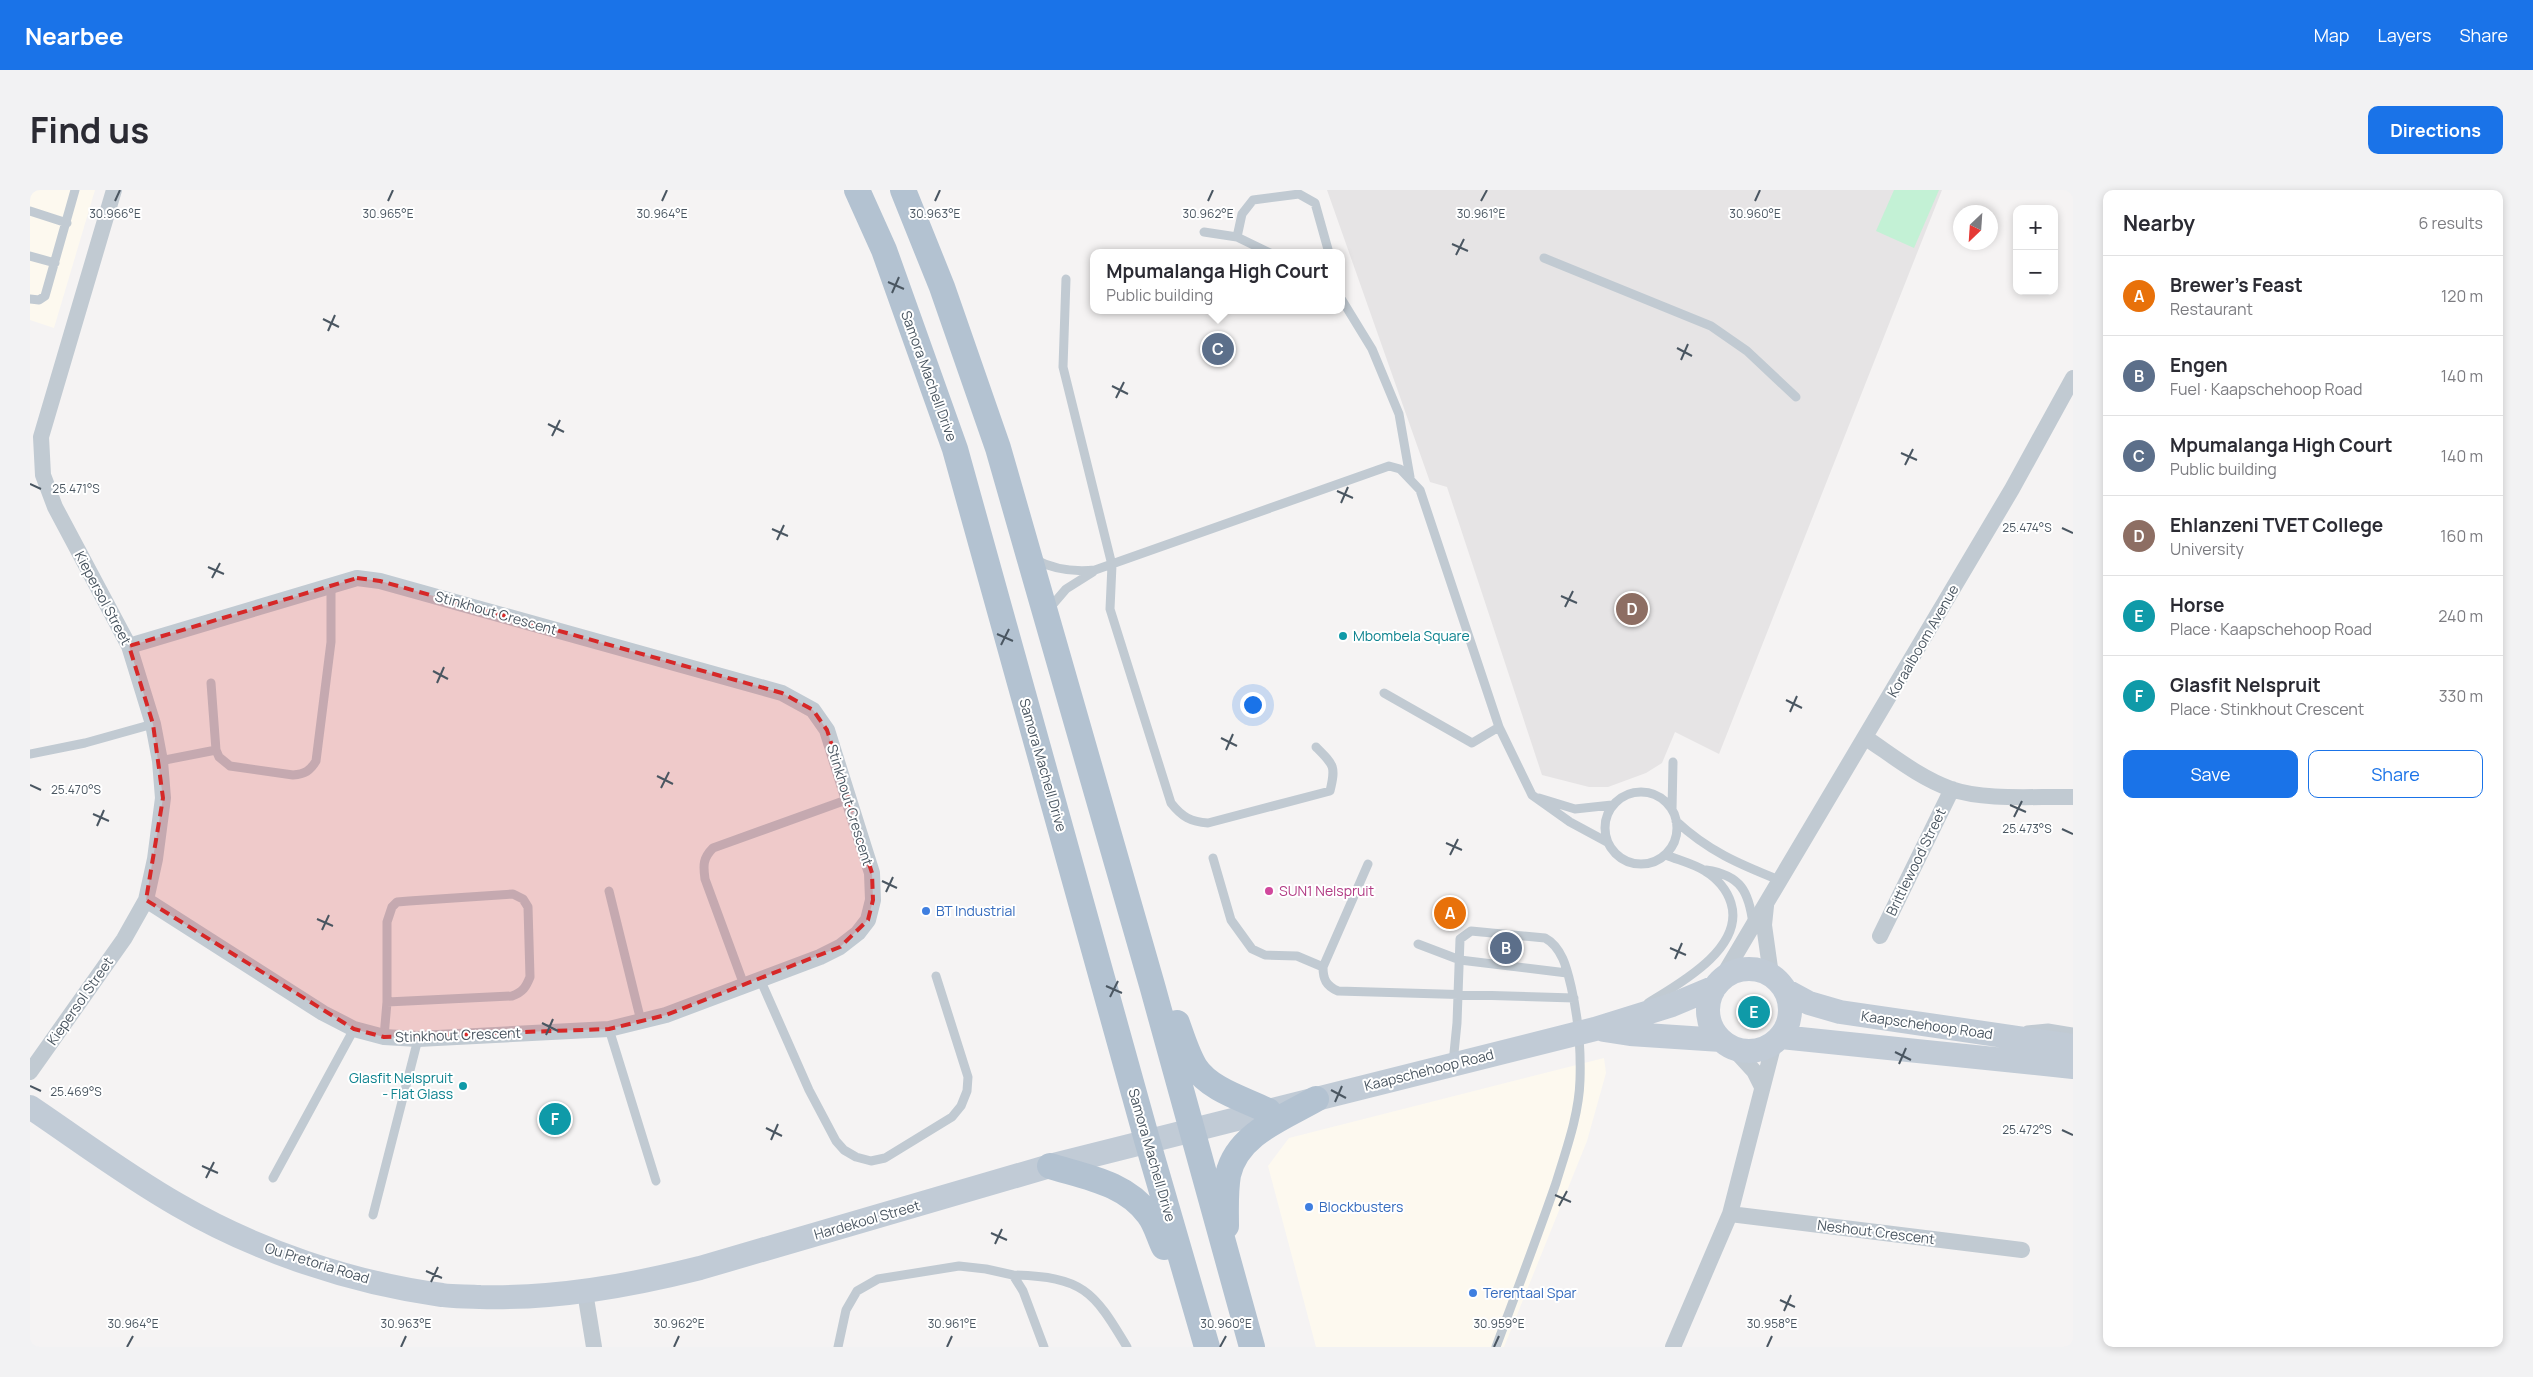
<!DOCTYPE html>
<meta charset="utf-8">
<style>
:root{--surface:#fff;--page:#f2f2f3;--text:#2b2b33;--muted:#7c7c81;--line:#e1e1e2;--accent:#1a73e8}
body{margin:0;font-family:Manrope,sans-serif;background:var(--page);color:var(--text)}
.controls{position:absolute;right:15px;top:15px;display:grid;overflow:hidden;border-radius:10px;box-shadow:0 2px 8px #0003}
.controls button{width:45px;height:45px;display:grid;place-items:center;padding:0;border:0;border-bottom:1px solid var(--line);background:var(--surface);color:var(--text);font:25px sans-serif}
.compass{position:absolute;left:1923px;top:15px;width:45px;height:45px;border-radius:50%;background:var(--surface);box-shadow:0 2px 8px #0003;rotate:205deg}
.you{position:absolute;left:1222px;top:514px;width:18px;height:18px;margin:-12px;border:4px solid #fff;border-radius:50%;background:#1a73e8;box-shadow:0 0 0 8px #1a73e833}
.badge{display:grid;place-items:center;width:32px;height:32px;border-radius:50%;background:var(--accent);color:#fff;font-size:16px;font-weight:700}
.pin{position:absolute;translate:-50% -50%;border:2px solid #fff;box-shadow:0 1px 5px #0006}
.popup{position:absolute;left:1060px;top:59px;width:255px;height:65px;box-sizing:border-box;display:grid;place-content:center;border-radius:10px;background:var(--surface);filter:drop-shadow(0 1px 4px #0005);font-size:16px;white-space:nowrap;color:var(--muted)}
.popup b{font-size:19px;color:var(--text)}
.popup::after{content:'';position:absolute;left:50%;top:100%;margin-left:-10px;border:10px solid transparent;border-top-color:var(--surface)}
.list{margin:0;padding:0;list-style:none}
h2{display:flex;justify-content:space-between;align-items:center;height:65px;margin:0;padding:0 20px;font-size:21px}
h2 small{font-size:16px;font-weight:400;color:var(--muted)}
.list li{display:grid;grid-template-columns:32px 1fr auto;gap:15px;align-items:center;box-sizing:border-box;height:80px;padding:0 20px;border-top:1px solid var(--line)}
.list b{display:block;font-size:19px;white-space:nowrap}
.list p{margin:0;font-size:16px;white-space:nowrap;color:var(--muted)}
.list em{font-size:16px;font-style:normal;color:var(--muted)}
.actions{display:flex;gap:10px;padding:15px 20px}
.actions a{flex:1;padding:11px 0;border:1px solid var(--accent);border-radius:10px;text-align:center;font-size:18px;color:var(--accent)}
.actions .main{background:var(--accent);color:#fff}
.map{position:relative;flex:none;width:2043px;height:1157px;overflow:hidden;border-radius:10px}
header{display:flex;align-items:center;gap:30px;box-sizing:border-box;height:70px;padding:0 25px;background:var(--accent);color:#fff}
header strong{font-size:24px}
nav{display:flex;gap:28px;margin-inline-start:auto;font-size:18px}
.intro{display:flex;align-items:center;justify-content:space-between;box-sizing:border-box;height:120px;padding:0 30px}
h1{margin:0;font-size:35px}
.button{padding:12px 22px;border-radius:10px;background:var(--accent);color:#fff;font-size:18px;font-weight:700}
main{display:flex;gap:30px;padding:0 30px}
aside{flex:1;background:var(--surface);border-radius:10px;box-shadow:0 2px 8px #0003}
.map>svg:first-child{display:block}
.commercial{fill:#fdf9ef}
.education{fill:#e6e4e5}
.green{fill:#c3f1d5}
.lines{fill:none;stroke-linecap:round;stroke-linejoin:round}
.lane{stroke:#c1cad2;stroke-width:9}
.street{stroke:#c1cad2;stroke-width:16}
.secondary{stroke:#c1cbd6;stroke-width:24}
.primary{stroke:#b3c2d1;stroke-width:26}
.marked{fill:#d62828;fill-opacity:0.2;stroke:#d62828;stroke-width:4;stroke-dasharray:10 6;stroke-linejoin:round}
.ticks{fill:none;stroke:#4a5661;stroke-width:2}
.culture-dot{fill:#0f9aa8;stroke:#fff;stroke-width:2}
.hotel-dot{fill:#d1479c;stroke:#fff;stroke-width:2}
.shop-dot{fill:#3f7fe0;stroke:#fff;stroke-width:2}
.labels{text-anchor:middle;stroke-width:4;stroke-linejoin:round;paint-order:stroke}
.street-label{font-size:14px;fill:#4a5661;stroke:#fff}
.culture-label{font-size:14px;fill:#0d838f;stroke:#fff;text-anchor:start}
.hotel-label{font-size:14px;fill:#b23c85;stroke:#fff;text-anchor:start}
.shop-label{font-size:14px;fill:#366cbe;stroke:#fff;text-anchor:start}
.ticks-label{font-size:12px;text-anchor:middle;fill:#4a5661;stroke:#fff;stroke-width:4;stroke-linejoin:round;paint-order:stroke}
</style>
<header>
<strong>Nearbee</strong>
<nav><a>Map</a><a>Layers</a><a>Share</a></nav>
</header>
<div class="intro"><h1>Find us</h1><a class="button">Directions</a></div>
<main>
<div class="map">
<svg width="2043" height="1157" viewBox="0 0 2043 1157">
<rect width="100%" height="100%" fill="#f5f3f3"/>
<path class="commercial" d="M0,0H65L24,138L0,130Z
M1574,868L1576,883L1557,951L1474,1157H1286L1238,976L1259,948Z"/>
<path class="education" d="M1297,0H1912L1689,564L1645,542L1632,573L1616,583L1578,597H1559L1512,585L1417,297L1400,292Z"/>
<path class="green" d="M1864,0H1909L1884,58L1846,41Z"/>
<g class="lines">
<path class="lane" d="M0,21L37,33
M1174,42L1207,47L1240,63
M1207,47L1212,24L1223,10L1269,4L1285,13L1299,63
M0,66L25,73
M1514,68L1681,136L1717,161L1766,207
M1036,89L1033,177L1082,375L1080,419L1141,613C1152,627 1161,632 1178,633L1300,601C1306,576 1304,575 1286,557
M0,109L9,110L15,106L45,0
M1312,110L1342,159L1369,224L1380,287
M1006,370C1025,380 1045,382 1065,380L1359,276L1370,279L1390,300L1469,537L1442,553L1354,503
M1018,420L1036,399L1063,382
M181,493L186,560L189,567L200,576L263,585C275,584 280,581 286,571L301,452V394
M1469,537L1502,605L1540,632L1577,652
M0,564L55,553L123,534
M130,571L186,560
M1575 638a36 36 0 1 1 72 0a36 36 0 1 1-72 0Z
M1509,608L1545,619L1582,615
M1642,620L1643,572
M1646,631C1678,661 1709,674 1749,690
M1183,668L1201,730L1222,759L1235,765L1267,766L1293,777
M1338,674L1293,777C1293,789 1296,796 1308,801L1544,808
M1676,680C1711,685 1719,702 1723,734
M579,701L611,831
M1388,754L1430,770L1537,783
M730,789L779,900L806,951L814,960L826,967L841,971L855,968L922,927L931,916L937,901L938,887L906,786
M714,795L675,689C673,675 673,668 683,658L819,609
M1618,813C1649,794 1715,758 1701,713C1697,700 1687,688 1675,681C1664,674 1648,670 1636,665
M579,839L626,991
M1997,840L2018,838L2043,842
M354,847L357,812V732L362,717L367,712L379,711L483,704L493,709L498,717L500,787C496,797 493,802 482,806L357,812
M1423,873L1427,833L1430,749L1441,741L1515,748C1532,757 1537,779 1541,796C1548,826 1551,860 1550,890C1549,925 1536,960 1526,993C1507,1048 1486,1103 1466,1157
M243,988L324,839
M343,1025L388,849
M983,1085C1053,1087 1063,1100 1097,1157
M808,1157L816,1120L827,1101L848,1089L929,1076L956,1079L983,1085L993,1101L1014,1157"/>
<path class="street" d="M99,456L327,388L350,391L752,503L783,520L797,540L842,683L843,710L838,730L828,743L810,757L790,767L636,825L579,839L388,849L354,847L324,839L293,823L116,710
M1836,548C1863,566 1890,588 1921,599C1956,611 2006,606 2043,607
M1736,716L1734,735L1741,785
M1850,746L1922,599
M1690,791L1982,299L2043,188
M1702,857L1724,881L1732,897
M0,882L94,749L116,710L125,669L133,608L130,571L123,534L99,456L25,317L13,285L11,247L84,0
M1700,1024L1992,1060
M555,1102L564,1157
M1643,1157L1700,1024L1744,853"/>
<path class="secondary" d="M1678 820a41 41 0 1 1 82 0a41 41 0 1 1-82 0Z
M1755,800L1779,813L1810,822L2043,856
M1574,840L1600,844L1691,850
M1751,847L2043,877
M0,917C49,950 97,986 148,1015C227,1061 322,1093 412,1105C424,1107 437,1106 450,1107C525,1109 598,1096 670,1078L1020,976L1565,839L1642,815L1685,797"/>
<path class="primary" d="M827,0L854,60L925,259L1117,950L1177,1157
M873,0L912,97L968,258L1122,795L1222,1157
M1147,833C1152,847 1157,864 1165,877C1180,900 1214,909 1238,921
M1020,976C1056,987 1096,993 1119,1025C1126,1034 1129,1047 1134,1057
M1196,1036C1196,1020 1195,1002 1198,985C1207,944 1253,928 1286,909"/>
</g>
<path class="marked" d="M327,388L350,391L752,503L783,520L797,540L842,683L843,710L838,730L810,757L636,825L579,839L354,847L324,839L116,710L133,608L123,534L99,456Z"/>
<path class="ticks" d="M85,11L90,0M358,11L363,0M632,11L637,0M905,11L910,0M1178,11L1183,0M1451,11L1457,0M1725,11L1730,0M1422,54L1438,61M1426,65L1434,49M858,92L874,99M862,103L869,87M293,129L309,137M298,141L305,125M1647,158L1662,166M1651,170L1658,154M1082,196L1098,204M1086,208L1094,192M518,234L534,242M522,246L530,230M1871,263L1887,270M1875,275L1883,259M0,294L11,299M1307,301L1323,308M1311,313L1318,297M2032,338L2043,343M742,339L758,346M747,350L754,335M178,377L194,384M182,388L190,373M1531,406L1547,413M1535,417L1543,401M967,444L983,451M971,455L979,439M403,481L418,489M407,493L414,477M1756,510L1772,518M1760,522L1767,506M1191,548L1207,556M1196,560L1203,544M627,586L643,594M0,595L11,600M631,598L639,582M1980,615L1996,622M63,624L79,631M1984,627L1992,611M67,636L74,620M2032,639L2043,644M1416,653L1432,660M1420,665L1428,649M852,691L867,698M856,702L863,687M287,729L303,736M292,740L299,725M1640,758L1656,765M1645,769L1652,753M1076,796L1092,803M1080,807L1088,791M512,833L528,841M516,845L523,829M1865,862L1881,870M1869,874L1876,858M0,896L11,901M1301,900L1316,908M1305,912L1312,896M736,938L752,946M2032,940L2043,945M741,950L748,934M172,976L188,983M176,988L184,972M1525,1005L1541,1012M1529,1016L1537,1001M961,1043L977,1050M965,1054L972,1039M396,1081L412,1088M401,1092L408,1077M1750,1110L1765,1117M1754,1121L1761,1105M97,1157L103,1146M371,1157L376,1146M644,1157L649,1146M917,1157L922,1146M1190,1157L1196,1146M1464,1157L1469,1146M1737,1157L1742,1146"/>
<g class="culture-dot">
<circle cx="1313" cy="446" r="5"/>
<circle cx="433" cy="896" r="5"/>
</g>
<circle class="hotel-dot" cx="1239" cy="701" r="5"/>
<g class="shop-dot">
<circle cx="896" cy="721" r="5"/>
<circle cx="1279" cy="1017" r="5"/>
<circle cx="1443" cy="1103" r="5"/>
</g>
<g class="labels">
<g class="street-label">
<text transform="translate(899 186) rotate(70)" y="5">Samora Machell Drive</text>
<text transform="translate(73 408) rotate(62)" y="5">Kiepersol Street</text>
<text transform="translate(466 423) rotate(16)" y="5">Stinkhout Crescent</text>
<text transform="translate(1893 451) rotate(-60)" y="5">Koraalboom Avenue</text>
<text transform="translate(1013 575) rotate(74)" y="5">Samora Machell Drive</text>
<text transform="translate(820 615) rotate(73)" y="5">Stinkhout Crescent</text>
<text transform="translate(1886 672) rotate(-64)" y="5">Brittlewood Street</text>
<text transform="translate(50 811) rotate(-55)" y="5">Kiepersol Street</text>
<text transform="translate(1897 835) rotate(8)" y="5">Kaapschehoop Road</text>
<text transform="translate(428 845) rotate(-2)" y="5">Stinkhout Crescent</text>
<text transform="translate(1399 880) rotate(-14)" y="5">Kaapschehoop Road</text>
<text transform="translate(1122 965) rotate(74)" y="5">Samora Machell Drive</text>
<text transform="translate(837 1030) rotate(-16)" y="5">Hardekool Street</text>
<text transform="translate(1846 1042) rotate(7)" y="5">Neshout Crescent</text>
<text transform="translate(287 1073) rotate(17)" y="5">Ou Pretoria Road</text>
</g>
<g class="culture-label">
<text x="1323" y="451">Mbombela Square</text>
<text x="423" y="893" text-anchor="end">Glasfit Nelspruit<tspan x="423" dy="16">- Flat Glass</tspan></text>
</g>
<g class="hotel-label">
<text x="1249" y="706">SUN1 Nelspruit</text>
</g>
<g class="shop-label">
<text x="906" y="726">BT Industrial</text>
<text x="1289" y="1022">Blockbusters</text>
<text x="1453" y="1108">Terentaal Spar</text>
</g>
</g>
<g class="ticks-label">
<text x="85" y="28">30.966°E</text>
<text x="358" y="28">30.965°E</text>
<text x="632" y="28">30.964°E</text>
<text x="905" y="28">30.963°E</text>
<text x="1178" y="28">30.962°E</text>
<text x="1451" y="28">30.961°E</text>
<text x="1725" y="28">30.960°E</text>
<text x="46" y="303">25.471°S</text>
<text x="1997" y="342">25.474°S</text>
<text x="46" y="604">25.470°S</text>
<text x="1997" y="643">25.473°S</text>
<text x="46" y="906">25.469°S</text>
<text x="1997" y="944">25.472°S</text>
<text x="376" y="1138">30.963°E</text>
<text x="649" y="1138">30.962°E</text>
<text x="922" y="1138">30.961°E</text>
<text x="1469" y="1138">30.959°E</text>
<text x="1742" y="1138">30.958°E</text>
<text x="103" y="1138">30.964°E</text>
<text x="1196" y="1138">30.960°E</text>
</g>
</svg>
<div class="controls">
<button>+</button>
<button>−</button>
</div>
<svg class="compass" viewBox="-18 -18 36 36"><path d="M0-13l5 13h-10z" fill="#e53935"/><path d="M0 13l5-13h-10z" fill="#7c7c81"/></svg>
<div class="you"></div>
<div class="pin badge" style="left:1420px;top:723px;background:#e8710a">A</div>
<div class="pin badge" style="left:1476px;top:758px;background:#5c6f8a">B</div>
<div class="pin badge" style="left:1188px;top:159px;background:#5c6f8a">C</div>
<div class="popup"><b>Mpumalanga High Court</b>Public building</div>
<div class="pin badge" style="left:1602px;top:419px;background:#8d6e63">D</div>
<div class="pin badge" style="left:1724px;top:822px;background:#0f9aa8">E</div>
<div class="pin badge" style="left:525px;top:929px;background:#0f9aa8">F</div>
</div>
<aside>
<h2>Nearby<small>6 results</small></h2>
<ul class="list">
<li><span class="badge" style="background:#e8710a">A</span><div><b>Brewer's Feast</b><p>Restaurant</p></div><em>120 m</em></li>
<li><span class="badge" style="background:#5c6f8a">B</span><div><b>Engen</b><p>Fuel · Kaapschehoop Road</p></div><em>140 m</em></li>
<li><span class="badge" style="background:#5c6f8a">C</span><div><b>Mpumalanga High Court</b><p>Public building</p></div><em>140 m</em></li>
<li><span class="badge" style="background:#8d6e63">D</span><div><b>Ehlanzeni TVET College</b><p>University</p></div><em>160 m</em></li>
<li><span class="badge" style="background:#0f9aa8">E</span><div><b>Horse</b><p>Place · Kaapschehoop Road</p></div><em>240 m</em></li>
<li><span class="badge" style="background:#0f9aa8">F</span><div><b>Glasfit Nelspruit</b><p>Place · Stinkhout Crescent</p></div><em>330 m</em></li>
</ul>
<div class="actions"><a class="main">Save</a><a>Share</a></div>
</aside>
</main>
